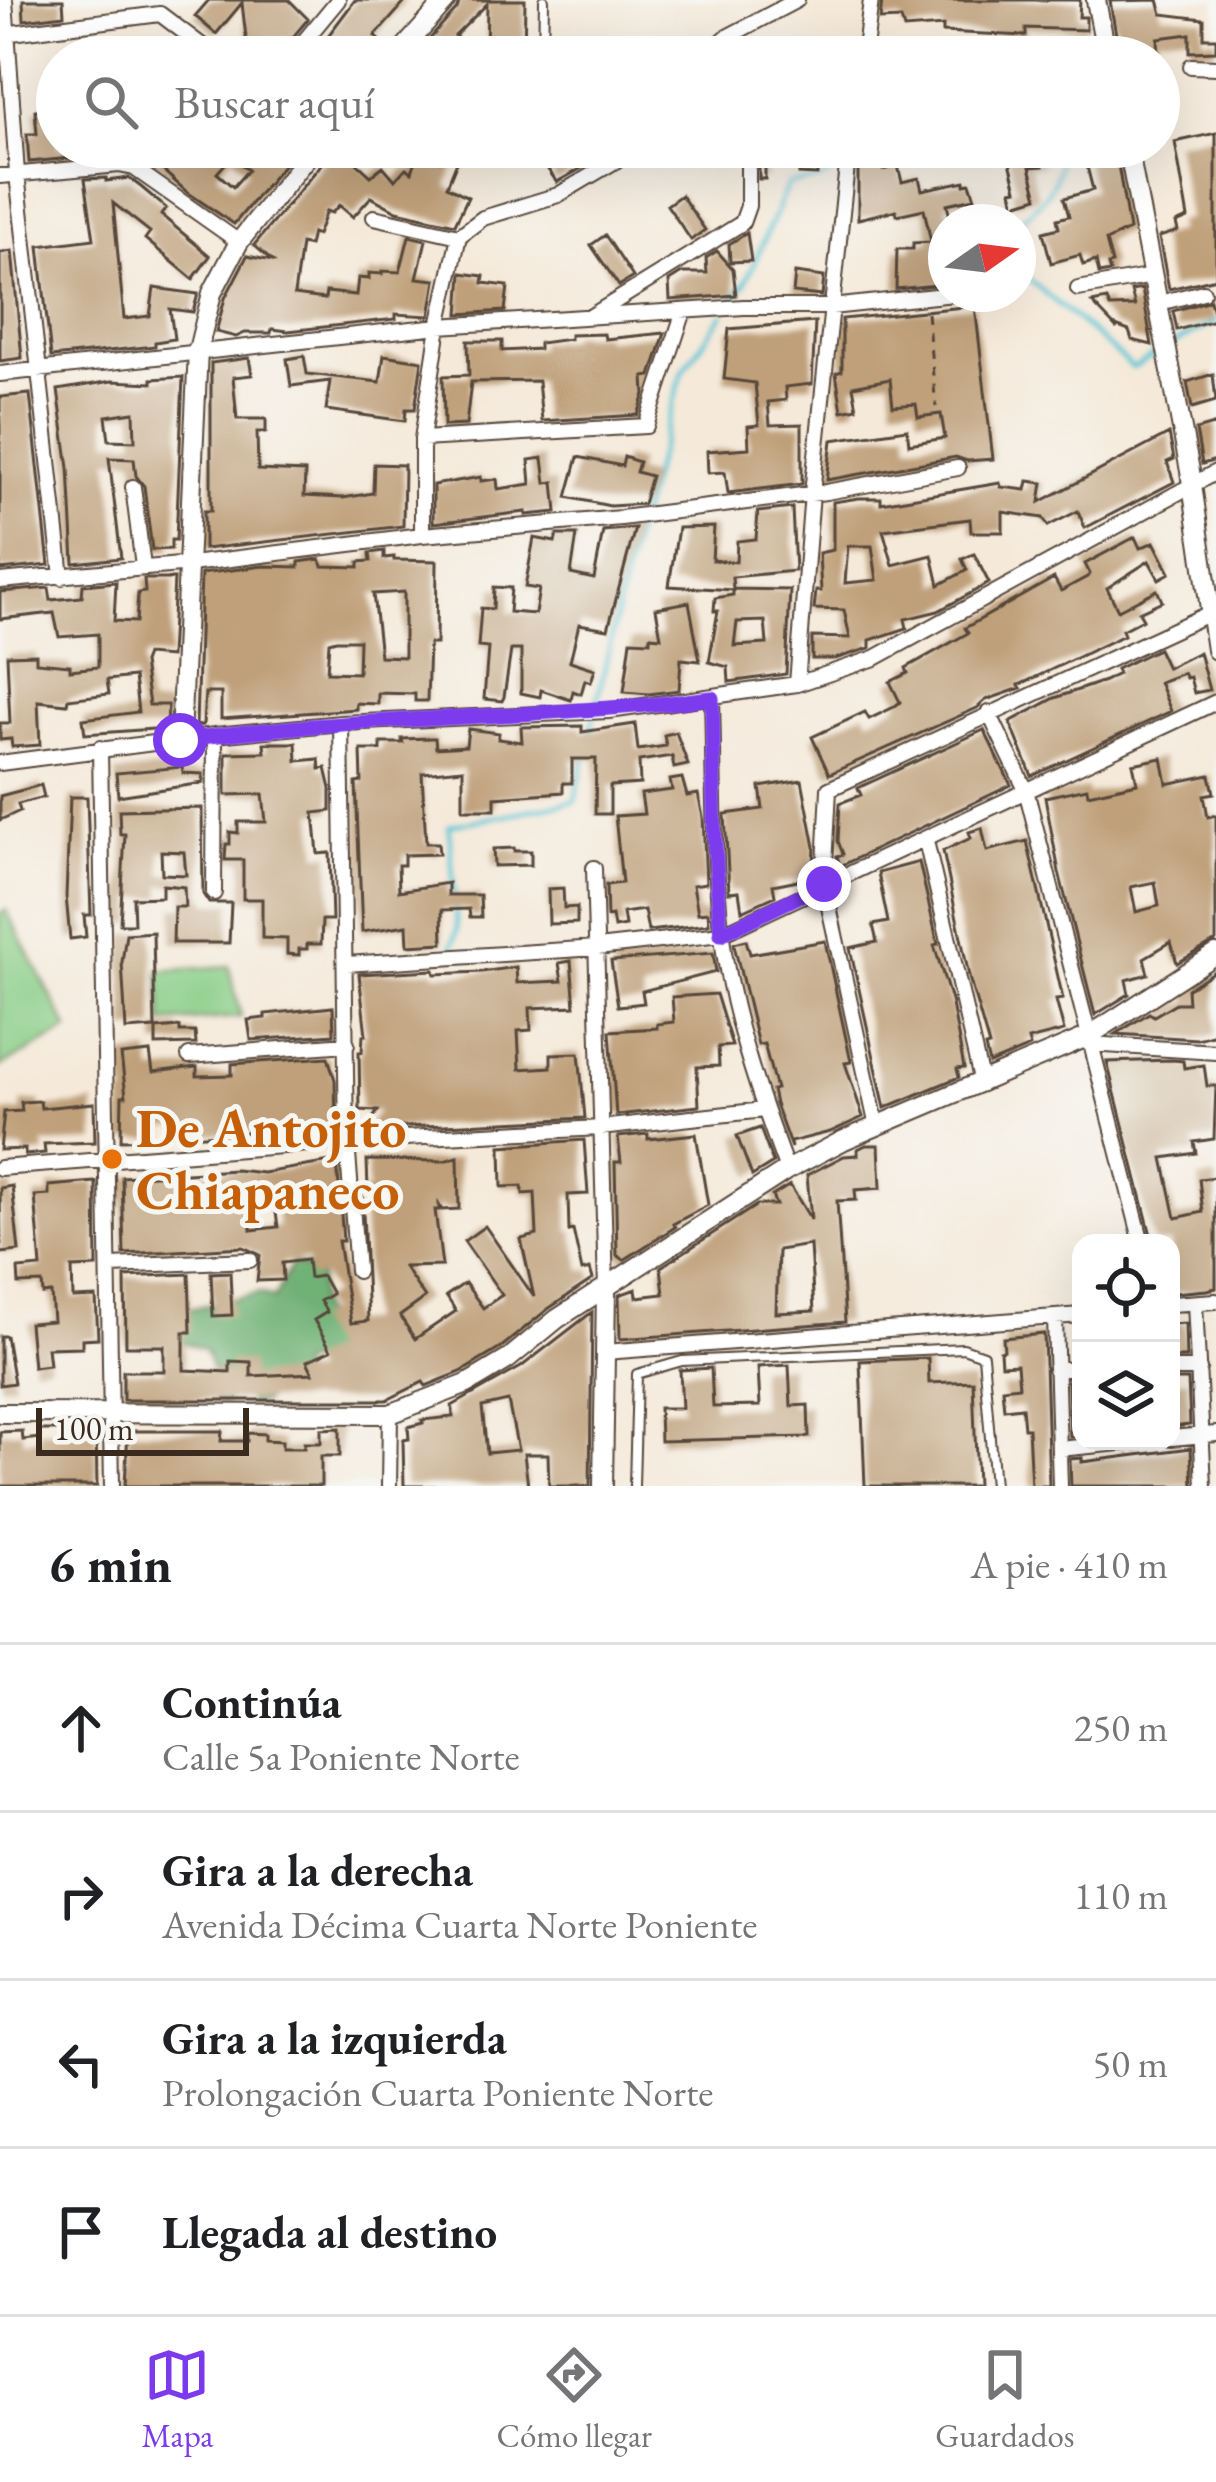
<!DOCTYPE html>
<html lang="es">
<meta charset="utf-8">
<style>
:root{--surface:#fff;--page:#f6f6f6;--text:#202124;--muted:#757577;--line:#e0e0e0;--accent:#7c3aed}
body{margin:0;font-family:"EB Garamond",serif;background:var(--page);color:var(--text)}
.controls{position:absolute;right:36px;bottom:36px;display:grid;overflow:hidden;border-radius:24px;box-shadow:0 12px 48px #0002}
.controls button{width:108px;height:108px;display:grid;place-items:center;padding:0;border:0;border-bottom:3px solid var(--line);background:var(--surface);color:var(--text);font:60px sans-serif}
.compass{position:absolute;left:928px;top:204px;width:108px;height:108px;border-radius:50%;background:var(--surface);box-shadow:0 12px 48px #0002;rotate:76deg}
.scale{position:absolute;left:36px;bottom:30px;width:213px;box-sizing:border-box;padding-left:12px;border:6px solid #3b2a1e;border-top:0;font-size:33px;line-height:42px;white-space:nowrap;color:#3b2a1e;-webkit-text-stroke:9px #f6f6f2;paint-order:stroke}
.stop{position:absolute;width:36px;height:36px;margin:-27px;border:9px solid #7c3aed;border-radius:50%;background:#fff}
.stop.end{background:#7c3aed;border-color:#fff;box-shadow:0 3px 12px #0008}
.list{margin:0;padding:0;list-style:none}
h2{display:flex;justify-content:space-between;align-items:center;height:156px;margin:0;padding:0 48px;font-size:51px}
h2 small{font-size:39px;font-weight:400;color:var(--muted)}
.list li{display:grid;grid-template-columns:78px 1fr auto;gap:36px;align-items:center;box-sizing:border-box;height:168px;padding:0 48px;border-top:3px solid var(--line)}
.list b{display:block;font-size:45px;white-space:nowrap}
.list p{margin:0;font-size:39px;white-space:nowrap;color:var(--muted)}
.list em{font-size:39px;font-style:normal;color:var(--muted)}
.icon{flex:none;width:66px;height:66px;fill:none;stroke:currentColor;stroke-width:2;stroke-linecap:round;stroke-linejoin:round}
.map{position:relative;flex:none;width:1216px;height:1486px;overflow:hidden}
.search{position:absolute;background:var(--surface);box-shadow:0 12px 48px #0002;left:36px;right:36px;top:36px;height:132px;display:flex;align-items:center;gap:30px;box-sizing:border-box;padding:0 42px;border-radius:66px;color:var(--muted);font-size:45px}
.sheet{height:828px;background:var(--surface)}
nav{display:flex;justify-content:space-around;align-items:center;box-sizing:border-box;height:168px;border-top:3px solid var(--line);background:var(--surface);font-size:33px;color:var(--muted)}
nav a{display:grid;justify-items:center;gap:6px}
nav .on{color:var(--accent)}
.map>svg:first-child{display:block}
.green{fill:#8ace87;stroke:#627c52;stroke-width:3}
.forest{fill:#6fb174;stroke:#556e49;stroke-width:3}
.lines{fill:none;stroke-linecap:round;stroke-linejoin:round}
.stream{stroke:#5cc6d6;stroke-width:4.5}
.building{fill:#bfa07a;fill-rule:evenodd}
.service-casing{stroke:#57473a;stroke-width:12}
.minor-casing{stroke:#57473a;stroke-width:18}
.tertiary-casing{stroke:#57473a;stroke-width:22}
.path{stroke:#57473a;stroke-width:3;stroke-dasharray:9 9;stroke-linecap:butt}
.service{stroke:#fff;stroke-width:8}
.minor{stroke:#fff;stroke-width:14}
.tertiary{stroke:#fff;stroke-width:18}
.route{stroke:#7c3aed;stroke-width:15}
.food-dot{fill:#e8710a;stroke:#f6f6f2;stroke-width:4.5}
.labels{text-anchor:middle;stroke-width:10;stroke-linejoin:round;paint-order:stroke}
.food-label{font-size:54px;font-weight:bold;fill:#c56008;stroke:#f6f6f2;text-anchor:start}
</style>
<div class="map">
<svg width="1216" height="1486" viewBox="0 0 1216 1486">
<rect width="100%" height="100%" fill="#f6f6f2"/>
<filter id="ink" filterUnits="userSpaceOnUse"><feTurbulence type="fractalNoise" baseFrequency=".00833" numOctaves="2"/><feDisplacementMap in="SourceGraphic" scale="24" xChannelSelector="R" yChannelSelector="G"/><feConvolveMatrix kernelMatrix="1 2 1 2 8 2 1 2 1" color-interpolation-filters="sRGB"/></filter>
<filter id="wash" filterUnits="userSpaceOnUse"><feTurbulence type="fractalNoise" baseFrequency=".004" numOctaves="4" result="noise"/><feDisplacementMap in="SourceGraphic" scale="48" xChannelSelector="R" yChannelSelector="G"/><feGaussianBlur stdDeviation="2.7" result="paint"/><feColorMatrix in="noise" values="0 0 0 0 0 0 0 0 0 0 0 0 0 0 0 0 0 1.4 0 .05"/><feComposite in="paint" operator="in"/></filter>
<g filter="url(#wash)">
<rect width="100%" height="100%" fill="#f5e9d9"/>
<path class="green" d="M6,910L69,1030L0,1067V913Z
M229,966L241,1017L163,1023L159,971Z"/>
<path class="forest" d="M292,1264L320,1270L318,1305L340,1353L300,1365L298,1378L277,1376L264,1402L249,1404L246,1376L224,1405L208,1397L228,1373L212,1370L205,1350L181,1341L185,1310L260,1293L274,1299Z"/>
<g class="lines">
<path class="stream" d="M1018,223C1042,201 1063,183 1058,147
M1018,270L1133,368L1163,350
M729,305L745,284L788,184L823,179L845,162
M1173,344L1216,322
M590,734L632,544L683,371L723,314
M450,952L457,931L449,826L575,801L585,757"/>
</g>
<g id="blocks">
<path class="building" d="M23,0H63L64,15L24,20Z
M209,0H289L308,19L287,44L247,46L242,3L216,34L195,16Z
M355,0H407L375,36L383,43L371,57H312Z
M460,0H525L524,57H486L487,4L455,36L466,46L456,57H445L428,41L457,9Z
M882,0H1080L1079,17H1086V30L1026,28V36L943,32V26L904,29L901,19L880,20Z
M1158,0L1162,14L1204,19V38H1216V51L1190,52V34L1158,38L1159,57H1120L1110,1Z
M552,40H561V45L613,46V57H551Z
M160,44L161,57H106V48Z
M57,108V147H102L103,155L29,162L27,134H37L35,110Z
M1216,133V278L1169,289L1159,237L1178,231L1176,223L1188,218L1175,142Z
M137,147H298L234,224L187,192ZM232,156L248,170L233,187L217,173Z
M328,147H339L371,176L383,166L395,180L406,168L412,172L418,154L440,161L443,153L458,159L447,186L468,197L455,224L397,211L371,197L353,217L339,205L332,213L326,211L317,235L312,233L309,246L301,244L294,295L325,299L326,292L356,295L358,278L369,279V273L382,274V271L400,272L409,236L426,240L417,278L436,280L430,316L396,314V319L288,331L272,329L271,333H245L236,337L216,332L225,298L247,256L272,261L254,245L324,161Z
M544,147H574L587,165L557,182L536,153Z
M759,147H818L817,175L799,174V158L765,159V179H759Z
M1006,147H1019L1022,156L1042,153L1043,166L1030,167L1038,197L1015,204L1012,190L1017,189Z
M1082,147H1115L1129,230L1106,241L1112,264L1108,265L1110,272L1099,274L1096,261L1083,265L1080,255L1051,263L1043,232L1059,228L1057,219L1069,216L1064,198L1093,190Z
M880,159L883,170L898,166L902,182L919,178L922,190L965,181V184L970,183L975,198L947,204L951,222H946V284L896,289L897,249H913V243L931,242L924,209L897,215L896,210L858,219V165Z
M106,178V181L129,178L141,187L166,208L161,215L210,256L193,279L145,239L150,232L113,203L124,319L150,316L154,288L198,294L193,312L170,309L174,339L155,342V346L51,357L39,246L94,239L85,179Z
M681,195L705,230L691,240L667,205Z
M747,233L751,261L730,262L729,244Z
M605,235L633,277L619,286L591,245Z
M12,251L22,358L0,361V253Z
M717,251L733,269L736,295L670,300L669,281L682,273H707L706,258Z
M462,273L484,276L483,283L508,286L505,311L459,314Z
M795,273L824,277L822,296L793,293Z
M1142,289L1152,345L1132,340L1129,331L1116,326L1117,329L1092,303L1107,300L1110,307L1135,306L1131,291Z
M1210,300L1215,320L1177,330L1173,311Z
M975,306L993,459L967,461L956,457L827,480L832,440L907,429L909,444L945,438L941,414L918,417L916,404L893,406L890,379L853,386L857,408L842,411L836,373L842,371V319Z
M815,322L812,384L785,387L786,400L768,402L770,425L802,424V484L728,493L725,472L708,473L707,451L749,448L748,426L759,425L755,383L724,379L729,329Z
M665,333L651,376L644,377L645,394L638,415L542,421L538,381L471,382L466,425L444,426L443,376L469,375L468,341H502V351L539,349V343L570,339V335L604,334L605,339Z
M384,355L422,361L415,409H406L405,421L326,410L330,381L291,386L287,359L304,356L307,374L380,382Z
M249,358L252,375L233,377L237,419H266V432H257L258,470L305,472L304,496L343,498L373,493L374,464L404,465L403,526L204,549V511H211V363Z
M1213,374L1216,401L1192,408L1187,382Z
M183,377L176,540H171V549L152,550L144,486L136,476L134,459L109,458L121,558L74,563L69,468L58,390L112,381L152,383V379ZM134,412L135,441L109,440L106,416Z
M30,394L49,565L0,570V397Z
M1216,424V460L1202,464L1196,430Z
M1169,434L1174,459L1167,462L1174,482L1085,528L1078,511L1048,526L1043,518L1003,512V532H971L970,519L883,530L893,565L932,555L939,585L967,570L962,559L974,554L989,583L938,611L905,619L907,628L870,640V648L835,659H812V637L850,638L844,610L814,609L816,591H821L819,553L833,550V502L859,498H881V503L1000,483L1001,487L1026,490L1028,481L1043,483L1040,502ZM848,546H872L877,580L845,583Z
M578,457L622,466L624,457L639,462L636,472L651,476L643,504L610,506L567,497Z
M543,458L546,483L554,482L557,512L526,515V512L433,523V485L481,477V481L497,479L498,489L531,484L529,460Z
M792,508L795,571L732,577L733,589L790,590L786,674L729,682L728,667L709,662L718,611H714L715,598L733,595V590L669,586L678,528L714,527L712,560L736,562L737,541L756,539L758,512ZM765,621L767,644L734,646L737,622Z
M635,528L608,629L579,624L570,661L595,669L591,682L585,680L581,694L573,691L571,700L541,690L540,697L521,693V650H511L504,697L502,701L484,699L488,648L478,647L481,608L493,609L494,587L511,588L509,612L535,614L539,589L525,587L534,538L555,542L557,535H577L571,574L594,579L603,531Z
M1135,537L1140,548L1154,542L1170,573L1159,579L1149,561L1107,588L1118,610L1157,590L1162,601L1139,612L1143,619L1122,630L1124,635L1019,685L1021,688L986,700L977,708L829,774L812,737L865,712L869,719L894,707L900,702L890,682L908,673L906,668L968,633L965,628L1054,578L1061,591L1087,577L1090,574L1085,564Z
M384,551V558L394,557V560L437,561L436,644H429L427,701H415V694L378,693V704L356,703V709L221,719V693H205L203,725L196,726L201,574L263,566L299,567V562L320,559L323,566L359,567V562L371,561L370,553ZM404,592V657L380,656L373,594ZM336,640H359L358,673L327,672L329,642Z
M144,579H174L170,657L146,655L143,663L149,705H168L167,728L85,734L83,719L138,712L134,677L107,680L109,694L68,699L67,704L38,701L40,745L12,747L11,739L0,740V723H10L7,655L36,654V662L70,665V670L98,667V634L59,637L54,613L0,619V592L49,588L51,600L82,597L83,585L116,582L114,621L136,622L138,593L145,592Z
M689,602L700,661L681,659L679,690L649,694L624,692L631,640L650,641V636L661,637L656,608Z
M1158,649L1167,668L1199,652L1209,690L1194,693L1190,677L1186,678L1183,673L1159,682L1171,711L1032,776L1010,722L1055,698L1104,681L1118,674L1116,669Z
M635,724L638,750L666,746L664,735L676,732L688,765L674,768L672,756L639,761L640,784L610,786V814H595L596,759H572V783H563V792L495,797V809H463V769L422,773L426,843H438L439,854L404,855V865H398L399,891L448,883V895H480L481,917H470L469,909L442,910L443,943L408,945L407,925L362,932L356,783L362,782L361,750H381V743H403L402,739L431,738H435L436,748L466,746L468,729L499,733L498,739L522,742L521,727L582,726V732Z
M984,730L1011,785L840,866L837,856L843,854L838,841L840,803L861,795L858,788Z
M264,743H296L297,761L319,759L320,769L326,768L331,789V811L314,813L318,854L330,853L332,920H322L321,944H307V949H299V955L287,954V939L262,938V899H243V860H225L226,844H230V832L238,833V822H266L263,794L226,795V753L265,752Z
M1162,758L1167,784L1210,775L1214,793L1204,795L1208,817L1216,815V941L1177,963L1171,942L1144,958L1148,974L1126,980L1129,994L1095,1015L1059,872L1045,797L1087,788L1088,794L1137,783L1133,764ZM1155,882L1159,906L1136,912L1131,887Z
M182,767L183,773L203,774V783L118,796L116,773Z
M682,778L687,796L698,794L703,817L706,883L693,885L698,913L708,912L709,924L648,931L644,910L623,913L625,926L614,928L612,916L607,917L606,885L622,883L615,816L644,814L641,794L672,790L670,780Z
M802,780L815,847L813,877L773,885L775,896L742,911L739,891L729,892L725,814L763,809L760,787Z
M41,785L44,797L18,804L20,811L0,820V796Z
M70,797H87L91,915H84L86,937L70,939L66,896Z
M202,808L203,894L209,903H231L229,943H173L174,907H185L184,887L162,885V897L133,898L134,924H120L125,834H120L119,810ZM161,851L184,852L186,875L162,874Z
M982,828L987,851L1027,841L1063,999L1056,1000L1064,1031L1028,1040L1030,1047L989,1064L985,1047L989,1046L970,981L943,851L971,838L969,832Z
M514,848V851H531V865L494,866L493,849Z
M919,862L938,944L934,945L952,1004L964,1068L957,1069L959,1077L885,1108L850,948L877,942L873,925L888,922L878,873Z
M563,888L564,908L577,907V923L549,924L548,889Z
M153,932L155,1028L126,1030L122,962L126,934Z
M746,940L750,954L825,941L851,1062L845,1063L863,1117L830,1132L790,1142L791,1148L775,1104L772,1090L776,1089L764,1044L758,1045L735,949L734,943Z
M713,953L716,972L642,991L644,1003L618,1006L611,961Z
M571,961L575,1006L530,1008L531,1030L518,1031L520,1069L551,1067V1054L579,1053L585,1118L365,1129L378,1111L360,1110L359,1052H362L363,1035H366L359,974L434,970L435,974L482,972L516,967L517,983L562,981L559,963Z
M1216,970V1034L1197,1039L1116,1034L1149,1013L1154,1016L1176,1003H1188L1187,989Z
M716,994L732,1046L718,1047L719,1066L697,1067L699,1106L616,1115L610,1031L657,1028V1024L674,1022L672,997Z
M333,1007L334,1034L251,1040L248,1020L265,1018V1014Z
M180,1027V1032H195L196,1044L156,1045V1029Z
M150,1052L153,1072L197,1067V1076L232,1075V1064L328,1057L335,1080L336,1127L188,1136L187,1127L165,1128V1139L121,1140L122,1096H126L121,1055Z
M1172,1060L1183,1061L1184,1068L1204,1065L1207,1086H1216L1214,1139L1194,1142L1196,1153L1163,1158L1176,1218L1203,1212L1199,1179L1216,1177V1288L1207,1290L1173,1293L1171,1243H1153L1107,1062Z
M40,1101L41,1108L94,1103L95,1142L44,1144L45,1153L25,1155V1149L0,1150L4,1112L22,1111L21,1102Z
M760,1128L773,1163L752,1176L737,1136Z
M648,1134V1139L696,1134L708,1205L673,1224L675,1227L624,1260L617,1255L615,1162H621L618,1137Z
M584,1140L588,1194L568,1195L569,1231L573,1230L582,1271L590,1269L593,1279L548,1309L499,1349L461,1372L426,1386L423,1382L387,1400H123V1371H164V1346H126L125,1277L189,1274L191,1332H184V1370L230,1372V1361L251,1362V1376L313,1373L307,1361L331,1350L314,1320L327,1312L320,1301L332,1294L322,1276L309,1278L307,1260L282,1263L283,1280L257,1281L260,1255L243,1247L124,1254L122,1177L236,1170L263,1173L337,1161L343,1241H338L351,1323L368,1321L362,1190H368L367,1160L444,1161L458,1157L459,1209L442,1210L439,1205V1210H435L442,1266L404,1267L425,1298L400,1316L415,1339L456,1311L446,1296L465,1283L483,1308L502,1295L464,1241L485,1226L534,1297L521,1239L537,1235L535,1193L523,1194L522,1186L502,1187L501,1146ZM274,1198L278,1227L251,1230L250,1199Z
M866,1145H879L881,1188L855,1190L856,1200L837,1201L845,1322L620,1339L619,1295L636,1289L637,1297L664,1294L661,1267L757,1205H776L772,1196L790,1185L811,1220L807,1175L844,1156L858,1155V1149ZM810,1245L814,1311L776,1313L778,1250Z
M96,1182L97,1267L72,1268L73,1298L96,1297L98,1338L82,1339V1347L47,1348L49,1365L33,1367L29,1323L53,1321L51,1293L43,1294L42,1283L19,1284L18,1269L41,1267L35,1196L49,1195V1186Z
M12,1186L19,1251L1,1253L0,1188Z
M230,1272L232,1315L213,1316L211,1273Z
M592,1312L590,1486H549L548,1454H524L528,1486H404L403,1440L409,1439L408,1427L423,1423L422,1420L453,1417L452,1406L521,1367ZM508,1401L518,1450L487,1453L482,1407Z
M1185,1323L1186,1358H1171V1324Z
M1044,1334L1049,1486H1031L1028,1428H1024L1022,1407L1004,1409L1002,1388L1019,1386L1017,1364L1001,1365L1000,1351L1004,1350L1003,1338Z
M0,1336H6L14,1383L0,1385Z
M928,1358L929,1383L973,1381L977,1486H865L860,1361Z
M789,1365L791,1406L808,1405L809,1437L660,1441L659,1408H682L680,1370L711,1368L713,1407L760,1406L758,1367Z
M1068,1380H1081V1436L1070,1437Z
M1171,1380H1188L1190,1425L1171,1427Z
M340,1428V1456H321V1486H125L128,1431H222L221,1441H247V1433L265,1434V1440L282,1441V1448H304V1443H321V1429Z
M39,1430H96L97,1486H0V1432L22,1431L23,1440L40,1438Z
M1191,1448L1193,1486H1071L1070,1459L1082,1458V1462Z"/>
</g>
</g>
<g filter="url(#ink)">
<use href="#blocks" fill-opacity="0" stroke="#57473a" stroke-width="3"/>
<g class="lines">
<g class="service-casing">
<path id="service" d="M543,57L544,0
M634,1486L637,1374L682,1361L963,1348L983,1355L994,1486"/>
</g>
<g class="minor-casing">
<path id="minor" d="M5,0L17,174L62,577
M4,34L160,14L217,57
M291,57L338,0
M703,57L727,37L797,0
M864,57L871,0
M1191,66L1216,67
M0,176L119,165L134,168L239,242
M374,217L459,236
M459,236L483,218L558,195L639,147
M1078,289L1153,276
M1159,303L1203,292
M593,315L742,223L748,206V147
M0,374L439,326L744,307H831L954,294
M422,439L646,426L684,311
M133,487L143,567
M422,535V439L439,326L459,236
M0,581L191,564L422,535L621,518L826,492L958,468
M797,684L812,493L849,147
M712,698C714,775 713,853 721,929C730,1011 758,1093 787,1170
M989,713L1026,790L1142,1243
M341,723L347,1141L357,1271
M100,748L112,1486
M0,763L215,735L341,723L609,711L797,684L875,658L1216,472
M926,841L982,1084
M594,868L606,1289
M214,893L215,735
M346,964L597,948L721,934L1216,702
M1089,1044L1216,1052
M189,1056L347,1044
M877,1127L824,884L829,789L1210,613
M0,1168L347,1141L600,1128L764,1110
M111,1266L250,1260
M1195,1303L1204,1486
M1171,1304L1216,1301
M1055,1318L1060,1486
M605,1352L1081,1315
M1055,1369H1081
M1171,1369H1199
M1171,1438L1216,1434
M1059,1449L1141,1441
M389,1486L390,1414"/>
</g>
<g class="tertiary-casing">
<path id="tertiary" d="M1096,0L1107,57
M396,57L447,0
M1128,147L1190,471L1216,650
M180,739L198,350L212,293L239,242L315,147
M0,1413L390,1414L467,1384L507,1360L557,1319L787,1170L844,1140L1087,1037L1216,954
M603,1486L606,1289"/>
</g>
<path class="path" d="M927,313L936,407"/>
<use href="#service" class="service"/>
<use href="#minor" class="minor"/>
<use href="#tertiary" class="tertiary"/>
</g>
</g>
<g class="lines" filter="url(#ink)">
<path class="route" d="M180,740C356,715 535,720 712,698L715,849L721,934L824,884"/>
</g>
<circle class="food-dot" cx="112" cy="1159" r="12"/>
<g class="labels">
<g class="food-label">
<text x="136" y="1147">De Antojito<tspan x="136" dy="62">Chiapaneco</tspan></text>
</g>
</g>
</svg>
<div class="controls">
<button><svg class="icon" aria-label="locate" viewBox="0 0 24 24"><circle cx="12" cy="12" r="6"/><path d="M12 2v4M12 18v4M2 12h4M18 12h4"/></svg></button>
<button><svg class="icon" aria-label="layers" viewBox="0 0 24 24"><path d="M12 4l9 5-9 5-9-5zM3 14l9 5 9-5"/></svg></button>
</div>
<svg class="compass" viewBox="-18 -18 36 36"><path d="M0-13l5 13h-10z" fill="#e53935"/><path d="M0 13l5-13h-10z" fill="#757577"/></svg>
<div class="scale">100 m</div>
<div class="stop" style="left:180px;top:740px"></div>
<div class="stop end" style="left:824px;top:884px"></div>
<div class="search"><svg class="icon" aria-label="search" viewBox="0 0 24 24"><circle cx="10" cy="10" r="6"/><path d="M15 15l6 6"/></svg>Buscar aquí</div>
</div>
<section class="sheet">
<h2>6 min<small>A pie · 410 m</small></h2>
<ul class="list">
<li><svg class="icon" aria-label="ahead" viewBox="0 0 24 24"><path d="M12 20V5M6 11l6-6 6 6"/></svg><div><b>Continúa</b><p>Calle 5a Poniente Norte</p></div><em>250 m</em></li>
<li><svg class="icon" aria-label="right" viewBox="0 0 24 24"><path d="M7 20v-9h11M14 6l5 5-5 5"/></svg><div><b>Gira a la derecha</b><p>Avenida Décima Cuarta Norte Poniente</p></div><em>110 m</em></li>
<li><svg class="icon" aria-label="left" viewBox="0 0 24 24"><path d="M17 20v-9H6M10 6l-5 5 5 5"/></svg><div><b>Gira a la izquierda</b><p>Prolongación Cuarta Poniente Norte</p></div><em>50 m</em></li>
<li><svg class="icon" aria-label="arrive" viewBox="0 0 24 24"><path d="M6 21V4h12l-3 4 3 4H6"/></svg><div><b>Llegada al destino</b></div></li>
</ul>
</section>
<nav>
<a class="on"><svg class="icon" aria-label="map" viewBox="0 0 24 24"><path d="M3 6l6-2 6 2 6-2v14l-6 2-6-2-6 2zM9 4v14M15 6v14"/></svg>Mapa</a>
<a><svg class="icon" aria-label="directions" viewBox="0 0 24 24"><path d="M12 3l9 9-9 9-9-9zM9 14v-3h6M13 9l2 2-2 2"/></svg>Cómo llegar</a>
<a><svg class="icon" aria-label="saved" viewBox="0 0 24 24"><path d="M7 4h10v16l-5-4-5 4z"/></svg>Guardados</a>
</nav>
